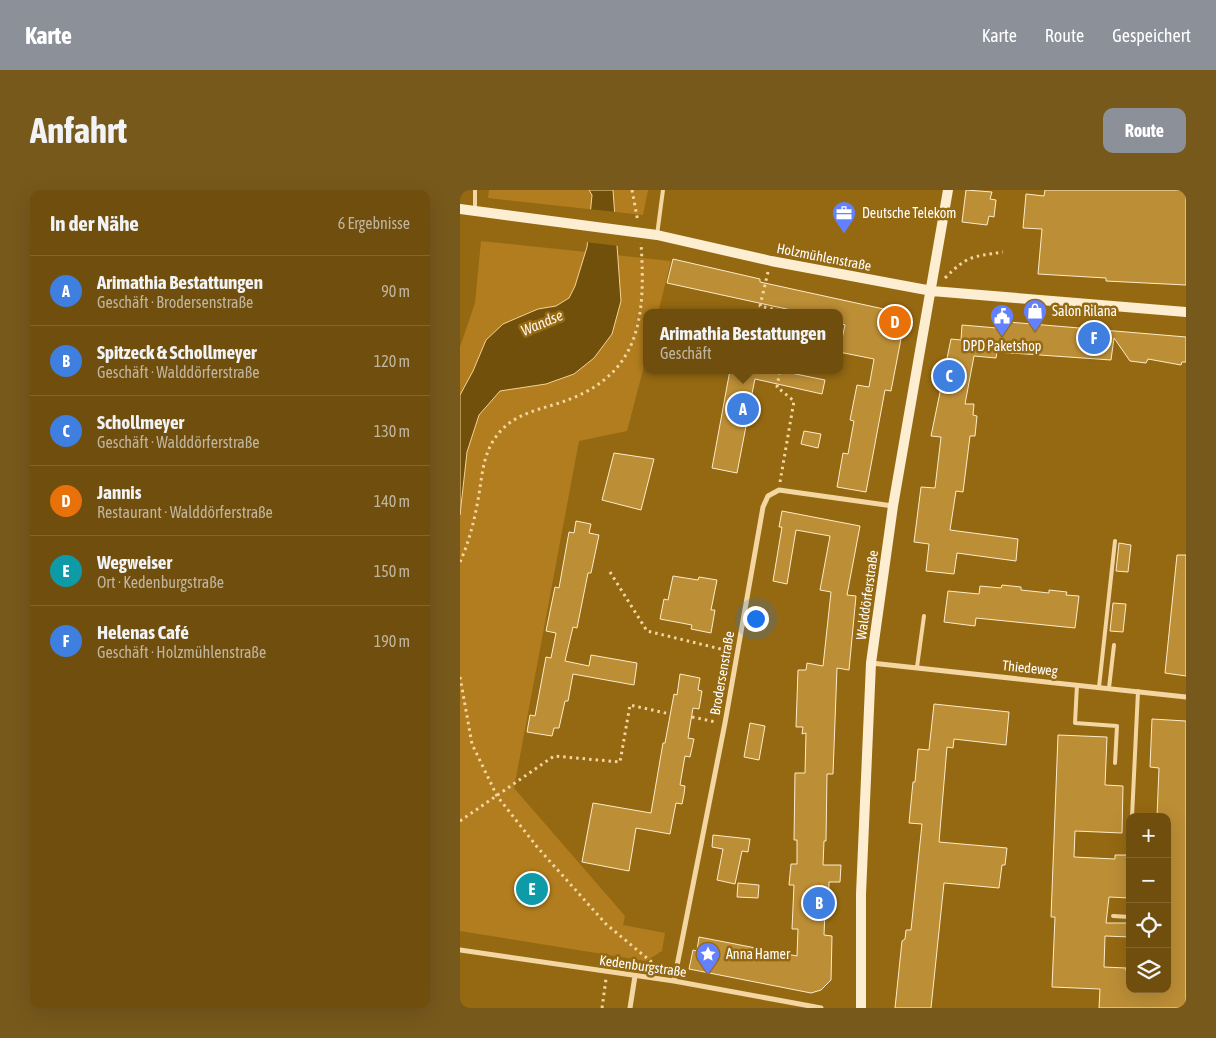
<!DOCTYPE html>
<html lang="de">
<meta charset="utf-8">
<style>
:root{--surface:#704f0e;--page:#78591c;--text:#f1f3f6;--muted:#c0b59e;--line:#82662e;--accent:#8c9099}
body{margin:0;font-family:"Asap Condensed",sans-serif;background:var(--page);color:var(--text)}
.controls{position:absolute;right:15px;bottom:15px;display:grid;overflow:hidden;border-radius:10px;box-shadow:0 5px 20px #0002}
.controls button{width:45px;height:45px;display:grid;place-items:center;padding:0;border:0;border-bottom:1px solid var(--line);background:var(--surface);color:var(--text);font:25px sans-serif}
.you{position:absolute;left:295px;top:428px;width:18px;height:18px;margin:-12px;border:4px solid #fff;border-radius:50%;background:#1a73e8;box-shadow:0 0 0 8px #1a73e833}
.badge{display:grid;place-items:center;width:32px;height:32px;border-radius:50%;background:var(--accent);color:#fff;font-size:16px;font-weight:700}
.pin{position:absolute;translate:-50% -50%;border:2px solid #fff;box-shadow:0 1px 5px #0006}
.popup{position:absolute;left:183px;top:119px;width:200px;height:65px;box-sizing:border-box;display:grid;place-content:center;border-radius:10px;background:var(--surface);filter:drop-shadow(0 1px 4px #0005);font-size:16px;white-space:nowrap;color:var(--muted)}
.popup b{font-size:19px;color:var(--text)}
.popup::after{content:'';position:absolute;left:50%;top:100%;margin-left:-10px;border:10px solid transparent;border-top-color:var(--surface)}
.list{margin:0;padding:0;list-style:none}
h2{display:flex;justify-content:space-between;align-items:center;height:65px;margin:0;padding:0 20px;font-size:21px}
h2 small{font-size:16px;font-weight:400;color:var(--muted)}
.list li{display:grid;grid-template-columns:32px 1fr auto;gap:15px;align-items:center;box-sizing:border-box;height:70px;padding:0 20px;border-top:1px solid var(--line)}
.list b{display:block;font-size:19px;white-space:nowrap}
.list p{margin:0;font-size:16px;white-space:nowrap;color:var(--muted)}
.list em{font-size:16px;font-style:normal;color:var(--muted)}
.icon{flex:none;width:28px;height:28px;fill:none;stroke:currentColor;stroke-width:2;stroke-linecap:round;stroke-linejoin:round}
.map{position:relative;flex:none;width:726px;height:818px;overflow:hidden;border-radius:10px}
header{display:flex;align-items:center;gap:30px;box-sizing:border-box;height:70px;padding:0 25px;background:var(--accent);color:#fff}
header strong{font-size:24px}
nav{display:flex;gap:28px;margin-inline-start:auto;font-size:18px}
.intro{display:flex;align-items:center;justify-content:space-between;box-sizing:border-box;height:120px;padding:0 30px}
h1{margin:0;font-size:35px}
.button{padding:12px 22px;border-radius:10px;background:var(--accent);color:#fff;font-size:18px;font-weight:700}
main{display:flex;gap:30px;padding:0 30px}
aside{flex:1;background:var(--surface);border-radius:10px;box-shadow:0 5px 20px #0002}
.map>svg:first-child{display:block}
.green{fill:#b27d1e}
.water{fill:#71500b;stroke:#f6d293}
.pier{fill:#956912}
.building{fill:#bc8e36;stroke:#fdebc9}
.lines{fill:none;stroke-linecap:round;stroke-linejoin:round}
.path{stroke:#f3d6a1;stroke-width:3;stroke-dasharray:2.5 4;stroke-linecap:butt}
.lane{stroke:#f3d6a1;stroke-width:4}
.street{stroke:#f3d6a1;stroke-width:5}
.secondary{stroke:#fdeed1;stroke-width:10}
.labels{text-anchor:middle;stroke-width:5;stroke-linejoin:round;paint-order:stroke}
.poi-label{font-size:14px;fill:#fff;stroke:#956912;text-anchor:start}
.street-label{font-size:14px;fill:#fff;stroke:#956912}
.water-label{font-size:15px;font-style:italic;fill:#fef5e7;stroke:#956912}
</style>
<header>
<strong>Karte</strong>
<nav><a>Karte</a><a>Route</a><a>Gespeichert</a></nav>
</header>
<div class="intro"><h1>Anfahrt</h1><a class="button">Route</a></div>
<main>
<aside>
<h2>In der Nähe<small>6 Ergebnisse</small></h2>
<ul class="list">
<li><span class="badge" style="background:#3f7fe0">A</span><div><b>Arimathia Bestattungen</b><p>Geschäft · Brodersenstraße</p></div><em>90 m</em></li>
<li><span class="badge" style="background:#3f7fe0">B</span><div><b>Spitzeck &amp; Schollmeyer</b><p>Geschäft · Walddörferstraße</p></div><em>120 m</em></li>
<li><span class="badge" style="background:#3f7fe0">C</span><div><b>Schollmeyer</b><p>Geschäft · Walddörferstraße</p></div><em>130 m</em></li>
<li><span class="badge" style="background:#e8710a">D</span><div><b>Jannis</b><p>Restaurant · Walddörferstraße</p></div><em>140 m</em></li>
<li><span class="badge" style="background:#0f9aa8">E</span><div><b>Wegweiser</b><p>Ort · Kedenburgstraße</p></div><em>150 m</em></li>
<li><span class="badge" style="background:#3f7fe0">F</span><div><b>Helenas Café</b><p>Geschäft · Holzmühlenstraße</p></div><em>190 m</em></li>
</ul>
</aside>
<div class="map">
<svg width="726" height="818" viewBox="0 0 726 818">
<rect width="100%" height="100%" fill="#956912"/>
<path class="green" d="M29,0H188L183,25L28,8Z
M21,51L211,71L198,123H187V165L167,241L119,251L54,598L165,726L163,735L205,743L202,761L186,771L0,741V157L15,113Z"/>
<path class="water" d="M129,0H153L161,111L152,144L134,168L114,184L86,194L40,201L19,225L7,262L0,325V205L13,181L26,150L43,134L78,119L96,116L109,108L115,96L127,57L132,5Z"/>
<path class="pier" d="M128,19L157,22L159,56L125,52Z"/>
<path class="building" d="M506,0L532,2L530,9L536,10L534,27L529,26L527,35L502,32Z
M585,0H726V95L646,91V88L578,84L582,39L563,38L566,4L584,6Z
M213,69L300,89V92L442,123L445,128L431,201L425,200L406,302L377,297L383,263L388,264L394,231L390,230L397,195L409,197L414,169L379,162L385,135L379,133V123H345L207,93Z
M548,132L726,147V172H722L721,175L688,169L686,173L670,171L654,148L651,170L537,162L536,168L514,166L505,214H514L513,225L517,226L515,246H510L503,302L496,301L490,340L558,349L556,371L497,363L494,384L466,381L469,354L454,352L461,297L475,298L481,247L471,246L491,149L501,150L502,135L537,138L538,134H548Z
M270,180H316L365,190L362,204L295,189L289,218H292V232L287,231L277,283L252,278Z
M344,241L361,244L358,258L341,254Z
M154,263L194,269L181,320L142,310Z
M322,321L400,336L387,405L396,406L389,480L377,478L373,584H367L366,651H364L363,675H381L380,692H369L368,721H365L364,745L372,746L371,790L361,800L351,803L229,779L233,760L237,761L239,747L337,766L338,739H332L334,695H329L331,674H337V650H334L335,583H345L346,543L342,544L343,537H336L338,480H346L347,473L363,476L371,402L360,400L370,346L336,340L327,394L313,391L322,337H319Z
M116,331L131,334L129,343L139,345L131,383H128L117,438L113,437L105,471L129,476L131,465L177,473L174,495L113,484L108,511H105L99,538H94L92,546L67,542L70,525L75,526L86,467L91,468L96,443L86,441L95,397L99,398L109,342L114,343Z
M659,353L671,355L668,382L656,381Z
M717,365H726V486L705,483Z
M213,386L238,390L239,387L257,390L251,420H255L251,443L231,439L232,435L200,429L204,409L208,410Z
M542,395L561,397V400L589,403V400L607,402L606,405L619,406L615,438L516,428L515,436L484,432L488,401L519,404L520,396L541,398Z
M653,413L666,414L663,442L650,441Z
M220,484L240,488L238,500L242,501L239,519L233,518L228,548L234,549L230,567L225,566L220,595L225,596L224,604L222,614L216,613L210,644L176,638L169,681L122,672L133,613L191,623L203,553H205L214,504L217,505Z
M474,514L549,522L546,555L494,549L493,558L487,557L479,652L547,658L545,675H542L539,698L484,693L471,818H435L442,751L445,749L446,740H451L462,634L449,633L453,592H455L458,559L469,560Z
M692,529L726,531V818H639L640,799L592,797L595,727H591L598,545L647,547L645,595L663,596L662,643L615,641L614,667L655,669V665H670V708L649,707L646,733H670V747L645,746L644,777L666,778V781H670V799H707V627H697L699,578L690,577Z
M290,533L305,536L299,570L284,567Z
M253,645L290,649L288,662L282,661L275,694L257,690L263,659L252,657Z
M278,693L299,695L298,708L277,707Z"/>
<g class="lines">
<path class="path" d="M172,0L178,32
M308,82L300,116L329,123
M485,88C508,65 512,67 543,62
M320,292L334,211L317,197L320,180
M0,372C9,352 14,332 18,310C22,289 22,267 35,248C50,226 73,221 96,214C180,188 186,131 181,53
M150,382L187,441L269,461
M0,487L12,554L37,606L78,658L146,734L200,779
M232,527L256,532
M0,631L94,566L160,572L170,515L210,524
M142,818L146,789"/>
<path class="lane" d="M15,20V0
M197,45L203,0
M457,477L464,426
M617,495L615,533L657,536L655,573
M639,497L655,351
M649,498L654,455
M672,627L678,501
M653,726L670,727"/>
<path class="street" d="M411,473L726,507
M0,760L214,791L361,818
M214,791L265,533L303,317L308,306L319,300L433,316
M170,818L175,786"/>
<path class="secondary" d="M0,19L197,45L311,71L472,101L726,122
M401,818V704L411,473L433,316L488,0"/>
</g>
<defs>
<g id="office-pin" transform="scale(1.25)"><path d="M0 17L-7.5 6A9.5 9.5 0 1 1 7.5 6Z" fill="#6381ff" stroke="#956912"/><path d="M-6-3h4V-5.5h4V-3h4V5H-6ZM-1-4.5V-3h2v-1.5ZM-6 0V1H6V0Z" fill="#fff"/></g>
<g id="shop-pin" transform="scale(1.25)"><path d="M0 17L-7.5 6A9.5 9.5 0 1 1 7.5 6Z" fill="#6381ff" stroke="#956912"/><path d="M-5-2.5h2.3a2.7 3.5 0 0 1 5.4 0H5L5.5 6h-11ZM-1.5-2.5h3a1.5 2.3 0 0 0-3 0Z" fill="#fff"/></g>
<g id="civic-pin" transform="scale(1.25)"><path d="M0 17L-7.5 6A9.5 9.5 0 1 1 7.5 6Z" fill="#6381ff" stroke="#956912"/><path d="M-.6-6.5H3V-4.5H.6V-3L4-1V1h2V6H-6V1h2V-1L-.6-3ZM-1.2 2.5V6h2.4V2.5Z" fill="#fff"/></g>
<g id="sight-pin" transform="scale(1.25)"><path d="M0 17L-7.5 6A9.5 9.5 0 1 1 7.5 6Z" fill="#6381ff" stroke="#956912"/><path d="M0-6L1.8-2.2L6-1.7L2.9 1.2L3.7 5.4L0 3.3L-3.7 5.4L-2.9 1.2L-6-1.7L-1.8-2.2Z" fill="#fff"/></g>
</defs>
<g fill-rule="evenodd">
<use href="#office-pin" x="384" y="23"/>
<use href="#shop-pin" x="575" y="121"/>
<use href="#civic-pin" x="542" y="126"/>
<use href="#sight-pin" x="248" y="764"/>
</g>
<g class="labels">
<g class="poi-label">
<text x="402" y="28">Deutsche Telekom</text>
<text x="592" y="126">Salon Rilana</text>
<text x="542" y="161" text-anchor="middle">DPD Paketshop</text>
<text x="266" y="769">Anna Hamer</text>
</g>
<g class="street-label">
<text transform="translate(364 67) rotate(11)" y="5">Holzmühlenstraße</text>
<text transform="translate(407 405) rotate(-82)" y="5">Walddörferstraße</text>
<text transform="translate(570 478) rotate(6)" y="5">Thiedeweg</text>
<text transform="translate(262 483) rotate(-80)" y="5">Brodersenstraße</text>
<text transform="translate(183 776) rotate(8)" y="5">Kedenburgstraße</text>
</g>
<g class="water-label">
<text transform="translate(82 133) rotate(-23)" y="5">Wandse</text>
</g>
</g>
</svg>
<div class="controls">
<button>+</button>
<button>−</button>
<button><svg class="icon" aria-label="locate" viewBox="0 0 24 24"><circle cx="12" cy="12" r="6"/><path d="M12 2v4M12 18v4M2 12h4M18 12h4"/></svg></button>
<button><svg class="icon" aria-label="layers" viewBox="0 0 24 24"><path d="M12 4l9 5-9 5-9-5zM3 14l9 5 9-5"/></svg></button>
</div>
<div class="you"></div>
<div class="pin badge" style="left:283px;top:219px;background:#3f7fe0">A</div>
<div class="popup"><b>Arimathia Bestattungen</b>Geschäft</div>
<div class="pin badge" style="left:359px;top:713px;background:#3f7fe0">B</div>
<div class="pin badge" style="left:489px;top:186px;background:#3f7fe0">C</div>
<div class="pin badge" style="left:435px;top:132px;background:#e8710a">D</div>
<div class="pin badge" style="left:72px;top:699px;background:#0f9aa8">E</div>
<div class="pin badge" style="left:634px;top:148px;background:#3f7fe0">F</div>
</div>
</main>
